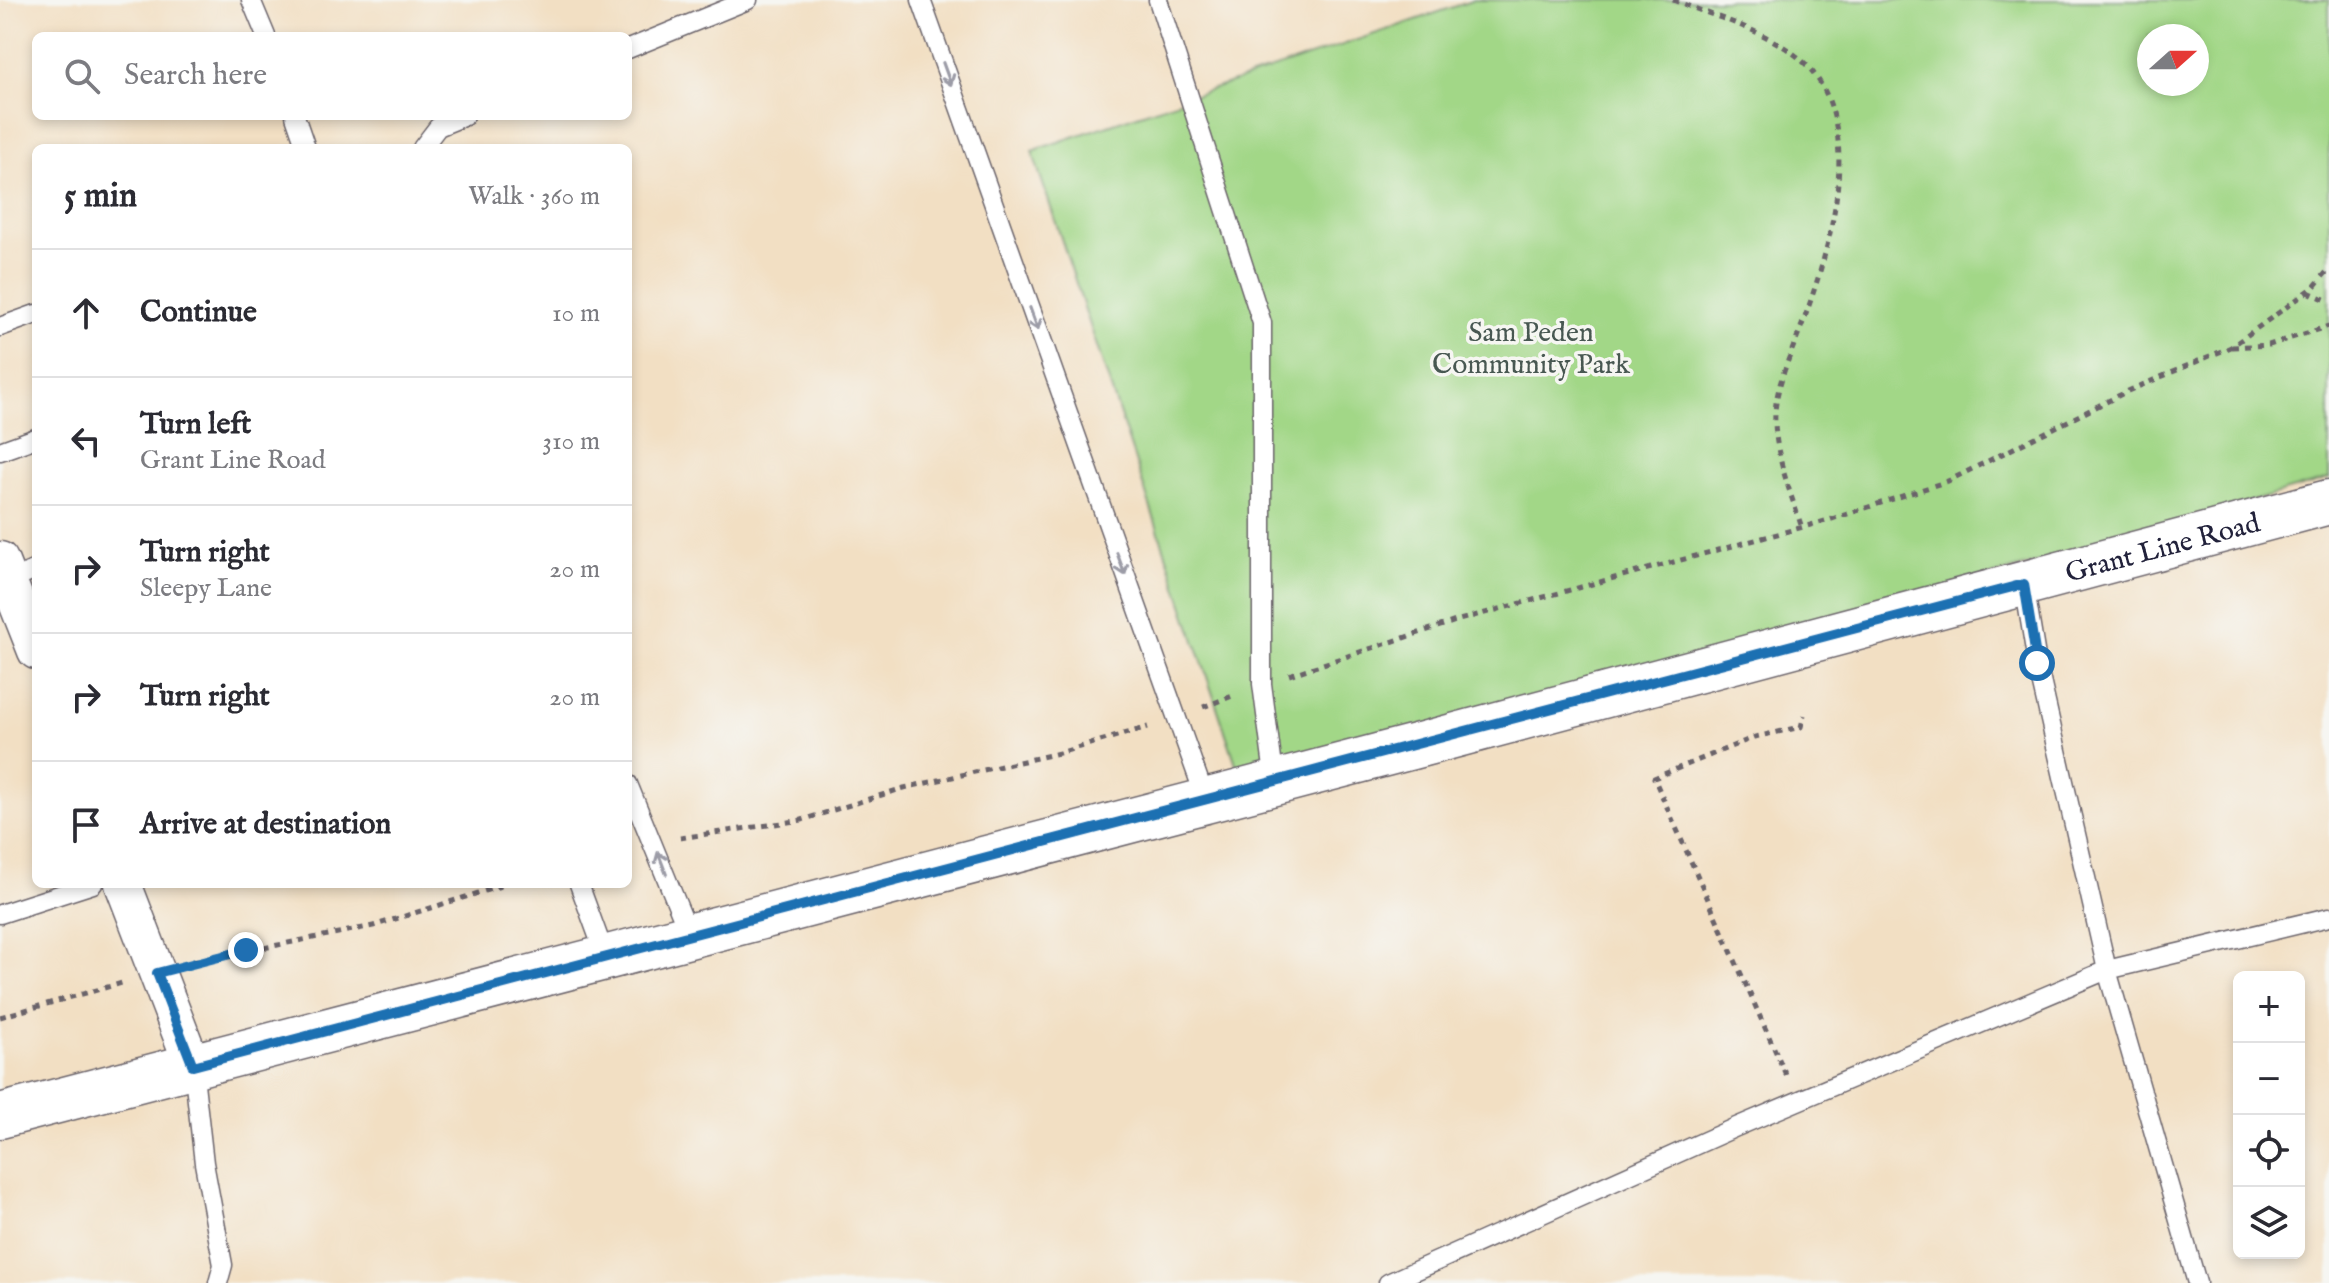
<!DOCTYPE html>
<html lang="en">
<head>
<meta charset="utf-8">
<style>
  :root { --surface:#fff; --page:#f7f7f7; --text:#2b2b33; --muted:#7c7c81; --line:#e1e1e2 }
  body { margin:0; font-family:"IM FELL English",serif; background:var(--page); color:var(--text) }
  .controls { position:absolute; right:24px; bottom:24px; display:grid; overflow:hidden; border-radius:12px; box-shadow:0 4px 12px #0003 }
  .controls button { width:72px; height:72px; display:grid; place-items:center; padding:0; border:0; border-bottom:2px solid var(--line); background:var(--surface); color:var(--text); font:40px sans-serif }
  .compass { position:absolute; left:2137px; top:24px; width:72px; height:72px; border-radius:50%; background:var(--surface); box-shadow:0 4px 12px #0003; rotate:69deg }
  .stop { position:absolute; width:24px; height:24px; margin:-18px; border:6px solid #1f6fb2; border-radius:50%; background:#fff }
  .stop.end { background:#1f6fb2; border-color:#fff; box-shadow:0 2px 8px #0008 }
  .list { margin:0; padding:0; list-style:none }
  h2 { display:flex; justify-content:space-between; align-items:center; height:104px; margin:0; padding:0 32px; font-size:34px }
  h2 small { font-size:26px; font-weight:400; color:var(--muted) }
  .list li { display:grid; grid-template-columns:52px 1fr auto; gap:24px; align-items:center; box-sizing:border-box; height:128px; padding:0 32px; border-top:2px solid var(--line) }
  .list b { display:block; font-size:30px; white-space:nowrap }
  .list p { margin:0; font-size:26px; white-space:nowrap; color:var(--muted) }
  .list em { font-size:26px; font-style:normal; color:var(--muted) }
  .icon { flex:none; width:44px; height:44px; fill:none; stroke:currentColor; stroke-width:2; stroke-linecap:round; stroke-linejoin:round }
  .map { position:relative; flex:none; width:2329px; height:1283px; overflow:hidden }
  .search { position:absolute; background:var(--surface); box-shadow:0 4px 12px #0003; left:32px; top:32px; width:600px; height:88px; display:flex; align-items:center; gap:20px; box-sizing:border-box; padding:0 28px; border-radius:12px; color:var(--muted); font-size:30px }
  .panel { position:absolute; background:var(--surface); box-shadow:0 4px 12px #0003; left:32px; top:144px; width:600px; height:744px; border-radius:12px }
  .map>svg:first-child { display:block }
  .green { fill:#a2d787; stroke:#627c61; stroke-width:2; fill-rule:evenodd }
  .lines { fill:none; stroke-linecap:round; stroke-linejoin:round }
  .lane-casing { stroke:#6b646b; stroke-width:21 }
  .street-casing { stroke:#6b646b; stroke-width:39 }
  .secondary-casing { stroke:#6b646b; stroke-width:47 }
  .path { stroke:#6b646b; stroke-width:5; stroke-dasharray:6 6; stroke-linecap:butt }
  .lane { stroke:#fff; stroke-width:18 }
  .street { stroke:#fff; stroke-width:36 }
  .secondary { stroke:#fff; stroke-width:44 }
  .oneway { stroke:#9c9ca7 }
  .route { stroke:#1f6fb2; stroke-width:10 }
  .labels { text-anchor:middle; stroke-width:7; stroke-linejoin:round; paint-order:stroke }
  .park-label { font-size:28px; fill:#485852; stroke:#f6f6f2 }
  .street-label { font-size:28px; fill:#22223b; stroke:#f6f6f2 }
</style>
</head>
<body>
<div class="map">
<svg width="2329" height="1283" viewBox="0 0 2329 1283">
  <rect width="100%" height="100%" fill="#f6f6f2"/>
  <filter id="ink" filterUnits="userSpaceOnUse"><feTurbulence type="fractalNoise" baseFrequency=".0125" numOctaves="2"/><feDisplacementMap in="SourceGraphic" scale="16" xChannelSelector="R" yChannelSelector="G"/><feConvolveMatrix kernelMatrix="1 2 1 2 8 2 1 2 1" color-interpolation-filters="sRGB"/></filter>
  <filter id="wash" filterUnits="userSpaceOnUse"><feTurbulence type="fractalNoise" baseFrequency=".006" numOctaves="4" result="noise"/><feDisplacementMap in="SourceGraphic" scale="32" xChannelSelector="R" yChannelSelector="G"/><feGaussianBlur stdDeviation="1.8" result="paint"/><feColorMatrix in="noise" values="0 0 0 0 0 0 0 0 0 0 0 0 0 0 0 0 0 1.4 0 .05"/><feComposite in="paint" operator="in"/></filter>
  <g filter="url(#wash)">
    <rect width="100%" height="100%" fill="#f2dfc3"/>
    <!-- green -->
    <path class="green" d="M1474 0H2329V479L1245 791 1032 151ZM2149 36H2197V84H2149Z"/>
  </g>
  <g filter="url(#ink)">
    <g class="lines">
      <defs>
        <g id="lane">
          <path d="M251 0 266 36"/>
          <path d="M921 0 1206 800"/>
          <path d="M1158 0 1262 323V684L1275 783"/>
          <path d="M628 49 748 0"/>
          <path d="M295 116 306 148"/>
          <path d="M422 148 438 127 465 116"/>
          <path d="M0 327 36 314"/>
          <path d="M0 451 36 438"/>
          <path d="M3 583 36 569"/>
          <path d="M2024 584 2037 663 2107 970 2197 1283"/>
          <path d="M628 784 690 936"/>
          <path d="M579 884 606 958"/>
          <path d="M0 914 93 884"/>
          <path d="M193 1066 204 1163 223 1265 218 1283"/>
          <path d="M1388 1283 1734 1128 2107 970 2329 917"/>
        </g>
        <g id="street">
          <path d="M0 560 36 651"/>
          <path d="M123 884 193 1066"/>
        </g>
        <g id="secondary">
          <path id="s1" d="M0 1116 1412 747 2329 502"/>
        </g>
      </defs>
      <!-- lane casing -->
      <use href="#lane" class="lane-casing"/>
      <!-- street casing -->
      <use href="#street" class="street-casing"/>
      <!-- secondary casing -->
      <use href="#secondary" class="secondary-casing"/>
      <!-- path -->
      <g class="path">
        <path d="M1673 0C1712 16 1755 27 1790 51 1872 107 1832 241 1805 317 1794 348 1773 388 1775 422 1776 458 1791 494 1802 528"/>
        <path d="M2308 292 2329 301"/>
        <path d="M2232 347 2269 345 2329 326"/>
        <path d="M1289 675 1459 620 1829 520 1948 481 2128 391 2231 347 2314 287 2329 269"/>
        <path d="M1203 707 1235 695"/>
        <path d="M680 838 802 820 904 788 1059 753 1148 727"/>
        <path d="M193 962 373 926 507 884"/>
        <path d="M0 1017 122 983"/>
        <path d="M1786 1075 1654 778 1755 737 1801 727 1804 715"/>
      </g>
      <!-- lane -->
      <use href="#lane" class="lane"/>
      <!-- street -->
      <use href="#street" class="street"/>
      <!-- secondary -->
      <use href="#secondary" class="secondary"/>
    </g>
    <!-- one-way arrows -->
    <defs><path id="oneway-shaft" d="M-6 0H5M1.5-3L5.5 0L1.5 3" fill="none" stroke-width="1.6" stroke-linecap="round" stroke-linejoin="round" transform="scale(2)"/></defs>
    <g class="oneway">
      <use href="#oneway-shaft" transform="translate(947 74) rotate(70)"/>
      <use href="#oneway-shaft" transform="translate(1034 319) rotate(70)"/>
      <use href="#oneway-shaft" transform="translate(1121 564) rotate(70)"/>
      <use href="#oneway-shaft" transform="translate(662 863) rotate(-111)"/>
    </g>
  </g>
  <g class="lines" filter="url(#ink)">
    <!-- route -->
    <path class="route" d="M246 950 157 973 193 1066 2024 584 2037 663"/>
  </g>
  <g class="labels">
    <!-- park labels -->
    <g class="park-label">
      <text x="1531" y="341">Sam Peden<tspan x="1531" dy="32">Community Park</tspan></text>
    </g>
    <!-- street labels -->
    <g class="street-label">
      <text dy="10" stroke="none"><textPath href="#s1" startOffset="2236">Grant Line Road</textPath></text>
    </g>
  </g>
</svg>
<div class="controls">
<button>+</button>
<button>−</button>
<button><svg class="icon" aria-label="locate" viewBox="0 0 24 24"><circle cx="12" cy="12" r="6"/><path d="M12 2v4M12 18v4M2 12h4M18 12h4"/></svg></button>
<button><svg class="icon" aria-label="layers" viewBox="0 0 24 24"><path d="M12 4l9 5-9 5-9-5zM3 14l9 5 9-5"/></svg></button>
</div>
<svg class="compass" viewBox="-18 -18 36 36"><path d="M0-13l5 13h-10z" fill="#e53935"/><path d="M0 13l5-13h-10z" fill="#7c7c81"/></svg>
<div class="stop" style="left:2037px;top:663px"></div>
<div class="stop end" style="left:246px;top:950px"></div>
<div class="search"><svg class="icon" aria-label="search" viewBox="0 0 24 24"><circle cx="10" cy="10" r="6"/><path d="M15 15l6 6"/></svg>Search here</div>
<section class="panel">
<h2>5 min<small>Walk · 360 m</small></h2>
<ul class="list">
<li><svg class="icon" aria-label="ahead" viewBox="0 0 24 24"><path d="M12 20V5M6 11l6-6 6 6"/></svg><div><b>Continue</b></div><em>10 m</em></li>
<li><svg class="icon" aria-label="left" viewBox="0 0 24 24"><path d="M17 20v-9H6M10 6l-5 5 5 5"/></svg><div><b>Turn left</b><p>Grant Line Road</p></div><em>310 m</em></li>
<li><svg class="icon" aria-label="right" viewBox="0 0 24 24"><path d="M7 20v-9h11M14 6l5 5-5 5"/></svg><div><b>Turn right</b><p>Sleepy Lane</p></div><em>20 m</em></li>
<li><svg class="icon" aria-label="right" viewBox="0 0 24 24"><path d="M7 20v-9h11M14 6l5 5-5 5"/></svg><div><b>Turn right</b></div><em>20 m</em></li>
<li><svg class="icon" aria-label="arrive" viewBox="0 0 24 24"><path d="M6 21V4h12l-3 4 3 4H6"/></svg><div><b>Arrive at destination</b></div></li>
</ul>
</section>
</div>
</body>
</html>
